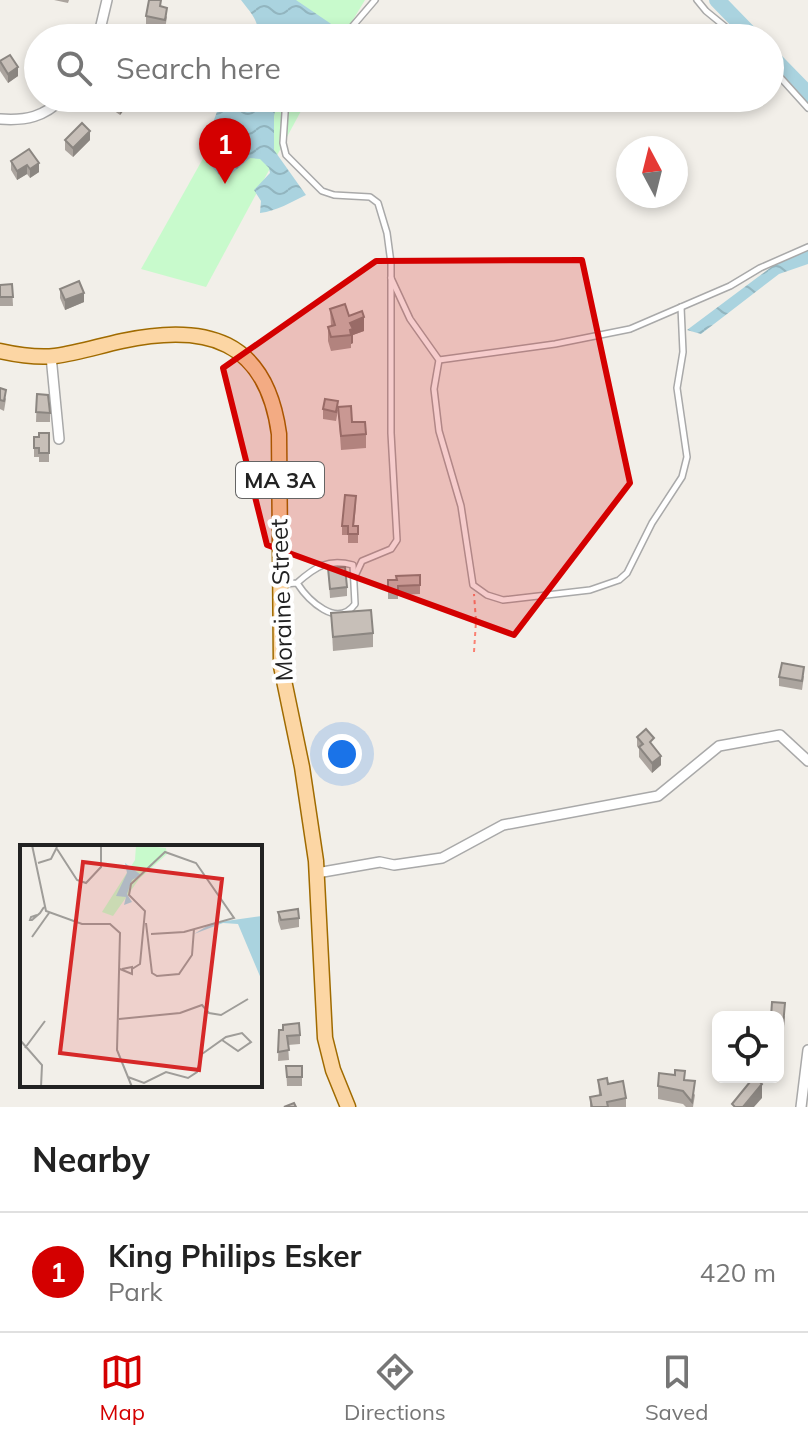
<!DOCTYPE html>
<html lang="en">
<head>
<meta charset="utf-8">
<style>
  :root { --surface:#fff; --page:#f2f2f2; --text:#222; --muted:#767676; --line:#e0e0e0; --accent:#d40000 }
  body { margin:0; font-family:Mulish,sans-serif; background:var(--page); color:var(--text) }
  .controls { position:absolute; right:24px; bottom:24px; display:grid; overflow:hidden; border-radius:12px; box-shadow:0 4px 12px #0003 }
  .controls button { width:72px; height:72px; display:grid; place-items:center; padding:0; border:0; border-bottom:2px solid var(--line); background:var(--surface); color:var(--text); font:40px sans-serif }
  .compass { position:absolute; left:616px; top:136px; width:72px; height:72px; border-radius:50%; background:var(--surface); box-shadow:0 4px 12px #0003; rotate:353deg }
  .you { position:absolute; left:342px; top:754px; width:28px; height:28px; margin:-20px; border:6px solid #fff; border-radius:50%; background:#1a73e8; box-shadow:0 0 0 12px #1a73e833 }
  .badge { display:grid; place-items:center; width:52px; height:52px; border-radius:50%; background:var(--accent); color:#fff; font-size:26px; font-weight:700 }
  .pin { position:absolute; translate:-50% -66px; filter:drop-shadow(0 2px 4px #0008) }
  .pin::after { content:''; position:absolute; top:42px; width:28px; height:24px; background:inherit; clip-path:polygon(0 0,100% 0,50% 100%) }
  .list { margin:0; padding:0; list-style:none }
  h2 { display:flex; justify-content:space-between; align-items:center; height:104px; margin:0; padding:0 32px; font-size:34px }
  h2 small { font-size:26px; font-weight:400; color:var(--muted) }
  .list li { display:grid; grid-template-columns:52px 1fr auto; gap:24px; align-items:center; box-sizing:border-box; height:120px; padding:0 32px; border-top:2px solid var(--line) }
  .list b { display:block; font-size:30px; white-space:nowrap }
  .list p { margin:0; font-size:26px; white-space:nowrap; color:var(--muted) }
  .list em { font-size:26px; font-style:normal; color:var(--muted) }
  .icon { flex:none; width:44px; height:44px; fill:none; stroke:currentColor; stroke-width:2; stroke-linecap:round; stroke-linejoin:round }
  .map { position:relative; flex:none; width:808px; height:1107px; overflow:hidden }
  .search { position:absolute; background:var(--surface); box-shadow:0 4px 12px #0003; left:24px; right:24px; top:24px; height:88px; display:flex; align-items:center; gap:20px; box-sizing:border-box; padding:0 28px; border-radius:44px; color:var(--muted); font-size:30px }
  .sheet { height:224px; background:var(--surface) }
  nav { display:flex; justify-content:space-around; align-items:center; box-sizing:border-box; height:112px; border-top:2px solid var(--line); background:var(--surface); font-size:22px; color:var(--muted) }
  nav a { display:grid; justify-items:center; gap:4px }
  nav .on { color:var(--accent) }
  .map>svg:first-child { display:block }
  .park { fill:#c8facc }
  .water { fill:url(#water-waves) }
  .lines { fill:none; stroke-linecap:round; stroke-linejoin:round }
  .river { stroke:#aad3df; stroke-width:16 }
  .lane-casing { stroke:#a9a9a9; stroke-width:8 }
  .street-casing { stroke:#a9a9a9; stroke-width:12 }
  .primary-casing { stroke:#a06b00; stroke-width:17 }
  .path { stroke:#fa8072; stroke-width:2; stroke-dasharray:4 4; stroke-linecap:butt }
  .lane { stroke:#fff; stroke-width:5 }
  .street { stroke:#fff; stroke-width:9 }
  .primary { stroke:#fcd6a4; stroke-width:14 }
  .wall { fill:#aba49e }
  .shaded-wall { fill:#8b8681 }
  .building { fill:#c7bfb8; stroke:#8b8681; stroke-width:2 }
  .marked { fill:#d40000; fill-opacity:0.2; stroke:#d40000; stroke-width:6; stroke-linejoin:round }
  .labels { text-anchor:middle; stroke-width:8; stroke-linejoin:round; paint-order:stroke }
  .shield { fill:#fff; stroke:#646464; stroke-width:2 }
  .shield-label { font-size:22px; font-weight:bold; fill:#222 }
  .street-label { font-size:24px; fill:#222; stroke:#fff }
  .inset-road { fill:none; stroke:#9f9d99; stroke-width:2 }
  .view { fill:#d62828; fill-opacity:0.15; stroke:#d62828; stroke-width:4 }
  .inset-edge { fill:none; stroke:#222; stroke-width:4 }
</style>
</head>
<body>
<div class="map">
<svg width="808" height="1107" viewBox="0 0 808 1107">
  <defs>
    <pattern id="water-waves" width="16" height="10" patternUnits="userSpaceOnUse" patternTransform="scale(2)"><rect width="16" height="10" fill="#aad3df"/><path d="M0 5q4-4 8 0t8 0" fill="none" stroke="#92b5bf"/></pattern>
  </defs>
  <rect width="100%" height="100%" fill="#f2efe9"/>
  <!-- park -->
  <g class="park">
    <path d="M272 0H365L342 38H256Z"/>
    <path d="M237 98H308L206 287 141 269Z"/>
  </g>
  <!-- water -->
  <g class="water">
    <path d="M241 0H296L340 30 335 38H257C261 22 250 12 241 0Z"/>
    <path d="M222 98H278L274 116V150L306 195C291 202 277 211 260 213L261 201 254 190 270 173 269 168 260 159 250 158 231 174 221 177 212 167 211 128Z"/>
    <path d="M808 248V264L779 274 701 334 687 330 782 259Z"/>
  </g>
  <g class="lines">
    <!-- river -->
    <g class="river">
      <path d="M717 0 754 38"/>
      <path d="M770 55 808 94"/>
    </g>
    <defs>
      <g id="lane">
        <path d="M697 0 706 11 739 38"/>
        <path d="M337 38 351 28 375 0"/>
        <path d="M770 66 808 108"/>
        <path d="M286 98 283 143 286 155 322 191 334 195 370 197 378 203 387 233 391 263V433L397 540 391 549 362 561 355 576"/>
        <path d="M391 278 410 319 439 360 434 389 439 431 461 506 473 585 487 595 503 600 590 590 619 580 627 573 652 523 682 477 687 457 677 388 683 352 681 307"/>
        <path d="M439 360 555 344 630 329 730 286 760 268 808 247"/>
        <path d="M284 584 297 583C308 600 337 629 355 604L353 565C328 558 315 567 297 583"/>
      </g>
      <g id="street">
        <path d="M98 38 107 0"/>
        <path d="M0 119C26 121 44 117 63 98"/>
        <path d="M51 356 59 439"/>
        <path d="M317 873 380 862 394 865 442 858 503 825 658 796 719 746 780 735 808 761"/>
        <path d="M801 1107 808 1050"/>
      </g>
      <path id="primary" d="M0 351C18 355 37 358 55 356 78 353 99 346 122 341 206 323 266 339 279 434L281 666 302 767 316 861 325 1038 333 1070 348 1107"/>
    </defs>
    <!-- lane casing -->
    <use href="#lane" class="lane-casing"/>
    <!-- street casing -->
    <use href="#street" class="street-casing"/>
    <!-- primary casing -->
    <use href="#primary" class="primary-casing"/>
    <!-- path -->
    <path class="path" d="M474 652 476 621 474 594"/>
    <!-- lane -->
    <use href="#lane" class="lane"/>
    <!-- street -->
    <use href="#street" class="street"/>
    <!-- primary -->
    <use href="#primary" class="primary"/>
  </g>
  <!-- wall -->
  <g class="wall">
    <path d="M54 0H69L68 3Z"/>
    <path d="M161 7 167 17 165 29 146 26V16Z"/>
    <path d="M0 61 18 76 8 83 0 71Z"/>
    <path d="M106 98H128V105L120 115 106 105Z"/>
    <path d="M65 140H90L73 157 65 150Z"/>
    <path d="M29 149 39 172 30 178 27 174 17 180 11 170V161Z"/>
    <path d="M12 284 13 306H0V285Z"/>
    <path d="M60 289 84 302 65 310 60 298Z"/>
    <path d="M330 309 349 316 364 331 353 335V343L351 344V348L331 351 328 341V327L331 326Z"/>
    <path d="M0 388 6 399 4 411 0 409Z"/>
    <path d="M37 394 50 413V422H36Z"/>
    <path d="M338 407 352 422 366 434V448L341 450Z"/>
    <path d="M323 409 338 410 336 421 323 419Z"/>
    <path d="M49 433V462H39V457H34V437H39Z"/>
    <path d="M356 505 354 526H358V543H348V535H342V526Z"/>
    <path d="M328 568 347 587V596L330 598Z"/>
    <path d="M420 575V594L398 595V599H388V580Z"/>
    <path d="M331 613 373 633V647L333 651Z"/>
    <path d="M804 676 802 690 779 686V677Z"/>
    <path d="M637 737 654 747 661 765 652 773 639 757V749L637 746Z"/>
    <path d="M278 912 299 918V927L281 930 278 921Z"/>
    <path d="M785 1016 782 1051 778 1050V1017Z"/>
    <path d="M279 1030 300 1035V1044L288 1045 289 1060 278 1061Z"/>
    <path d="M286 1066 302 1077V1086H287Z"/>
    <path d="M598 1080 608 1084 626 1098V1107H590V1097L599 1095Z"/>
    <path d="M685 1080 695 1095 693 1107H686L683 1104 658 1099V1086Z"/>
  </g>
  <!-- shaded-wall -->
  <g class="shaded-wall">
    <path d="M18 67V76L8 83V74Z"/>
    <path d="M126 98H128V105L120 115V106Z"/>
    <path d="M90 131V140L73 157V148Z"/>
    <path d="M39 163V172L30 178V169Z"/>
    <path d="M27 165V174L17 180V171Z"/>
    <path d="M84 293V302L65 310V300Z"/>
    <path d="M364 317V331L353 335V343L351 344V336L350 335V323Z"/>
    <path d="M661 756V765L652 773V763Z"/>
    <path d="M762 1084V1098L754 1107H743Z"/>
  </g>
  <!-- building -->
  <g class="building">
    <path d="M149 0H161L160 6 167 8 165 20 146 16Z"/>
    <path d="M10 55 18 67 8 74 0 61Z"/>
    <path d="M109 98H126L120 106Z"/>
    <path d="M82 123 90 131 73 148 65 140Z"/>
    <path d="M29 149 39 163 30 169 27 165 17 171 11 161Z"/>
    <path d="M79 281 84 293 65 300 60 289Z"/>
    <path d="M12 284 13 297H0V285Z"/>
    <path d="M345 304 349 316 362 311 364 317 350 323 353 329 350 330 351 335 331 337 328 327 335 325 330 309Z"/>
    <path d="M0 388 6 390 4 401 0 400Z"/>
    <path d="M37 394 48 395 50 413 36 412Z"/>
    <path d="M325 399 338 401 336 412 323 409Z"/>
    <path d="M351 406 352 422H365L366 434 341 436 338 407Z"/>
    <path d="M39 433H49V453H39V448H34V437H39Z"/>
    <path d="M345 495 356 496 353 526H358V534H348V526H342Z"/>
    <path d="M345 567 347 587 330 589 328 568Z"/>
    <path d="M420 575V585L398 586V590H388V580H397L396 576Z"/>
    <path d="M371 610 373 633 333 637 331 613Z"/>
    <path d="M782 663 804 667 802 681 779 677Z"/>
    <path d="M646 729 654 738 650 742 661 756 652 763 639 747 643 744 637 737Z"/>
    <path d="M298 909 299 918 281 920 278 912Z"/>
    <path d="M772 1002 785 1003 782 1037H778V1017H771Z"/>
    <path d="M299 1023 300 1035 287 1036 289 1050 278 1052 279 1030H283V1025Z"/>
    <path d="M286 1066H302V1077H287Z"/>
    <path d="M675 1070 685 1071 684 1080 695 1081 692 1102 683 1091 658 1086 659 1073 675 1075Z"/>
    <path d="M754 1077 762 1084 743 1107H735L732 1104Z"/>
    <path d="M607 1078 608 1084 623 1081 626 1098 607 1102 608 1107H592L590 1097 601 1095 598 1080Z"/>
    <path d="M294 1103 296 1107H284Z"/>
  </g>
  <!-- marked area -->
  <path class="marked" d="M582 260 630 483 514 635 267 545 223 368 376 261Z"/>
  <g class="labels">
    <!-- shield labels -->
    <rect class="shield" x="236" y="462" width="88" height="36" rx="6"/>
    <g class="shield-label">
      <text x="280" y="488">MA 3A</text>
    </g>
    <!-- street labels -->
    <g class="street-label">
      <text transform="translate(282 600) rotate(-92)" y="8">Moraine Street</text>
    </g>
  </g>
  <!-- overview -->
  <g transform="translate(20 845)">
    <rect width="242" height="242" fill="#f2efe9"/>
    <path d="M116 0 146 3 147 9 119 34 93 71 82 67 115 15Z" fill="#c8facc"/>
    <path d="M105 18 121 30 112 35 107 49 112 57 104 60 106 52 96 51 107 28ZM242 71V136L218 79 203 78 174 89 192 78Z" fill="#aad3df"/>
    <path class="inset-road" d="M12 0 26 66 62 79H90L100 88 97 205 112 242M37 4 57 35 66 38 81 22V0M18 18 31 14 37 2M17 70 11 72 10 75H12L20 68 24 62M126 78 132 128 137 131 159 129 172 110 174 84M12 92 29 68M100 124 112 129V122L102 124M112 124 120 119 125 66 109 50 111 39 145 7 176 18 214 73 164 87 131 89M99 174 160 168 182 160 189 168 201 170 228 154M0 195 22 220 21 242M5 203 25 176M108 232 124 238 146 227 168 233 177 227 182 209 206 192 222 188 231 197 218 206 202 195"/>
    <path class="view" d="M63 17 202 34 179 225 40 208Z"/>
    <rect width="242" height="242" class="inset-edge"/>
  </g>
</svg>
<div class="controls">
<button><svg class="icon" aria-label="locate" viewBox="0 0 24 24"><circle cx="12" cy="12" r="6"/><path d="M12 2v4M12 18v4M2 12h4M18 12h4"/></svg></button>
</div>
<svg class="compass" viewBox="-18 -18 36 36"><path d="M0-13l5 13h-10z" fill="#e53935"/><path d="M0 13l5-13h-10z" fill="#767676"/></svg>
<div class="you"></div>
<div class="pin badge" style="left:225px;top:184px">1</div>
<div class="search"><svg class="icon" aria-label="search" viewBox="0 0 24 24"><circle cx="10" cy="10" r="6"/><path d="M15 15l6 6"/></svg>Search here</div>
</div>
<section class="sheet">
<h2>Nearby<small></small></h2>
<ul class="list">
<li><span class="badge">1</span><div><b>King Philips Esker</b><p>Park</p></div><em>420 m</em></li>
</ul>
</section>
<nav>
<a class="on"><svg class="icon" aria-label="map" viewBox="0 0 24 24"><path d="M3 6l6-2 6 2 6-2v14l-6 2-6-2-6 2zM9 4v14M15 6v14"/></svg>Map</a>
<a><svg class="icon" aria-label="directions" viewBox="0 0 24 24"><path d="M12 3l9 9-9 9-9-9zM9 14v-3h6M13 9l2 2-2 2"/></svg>Directions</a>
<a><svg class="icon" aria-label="saved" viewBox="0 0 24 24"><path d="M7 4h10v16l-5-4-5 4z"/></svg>Saved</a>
</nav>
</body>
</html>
